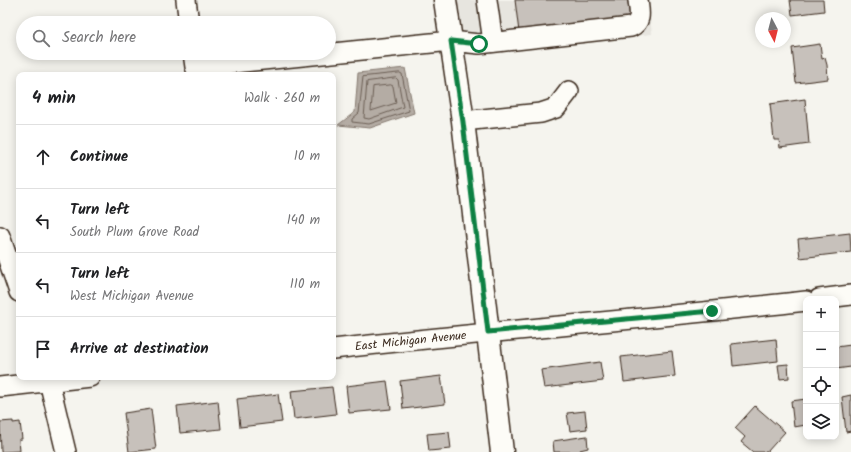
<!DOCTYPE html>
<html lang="en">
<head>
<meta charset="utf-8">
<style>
  :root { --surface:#fff; --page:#f2f2f2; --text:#202124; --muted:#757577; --line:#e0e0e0 }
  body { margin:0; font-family:Kalam,sans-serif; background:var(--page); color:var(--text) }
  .controls { position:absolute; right:12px; bottom:12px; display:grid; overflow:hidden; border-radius:8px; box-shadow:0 2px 10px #0003 }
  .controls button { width:36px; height:36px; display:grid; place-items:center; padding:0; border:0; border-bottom:1px solid var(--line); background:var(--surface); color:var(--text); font:20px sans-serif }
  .compass { position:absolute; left:755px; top:12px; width:36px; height:36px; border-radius:50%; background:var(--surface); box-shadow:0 2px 10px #0003; rotate:173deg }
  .stop { position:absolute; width:12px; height:12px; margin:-9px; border:3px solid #0b8043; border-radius:50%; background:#fff }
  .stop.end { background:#0b8043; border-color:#fff; box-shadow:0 1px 4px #0008 }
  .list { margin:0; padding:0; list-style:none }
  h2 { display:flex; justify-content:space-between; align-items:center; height:52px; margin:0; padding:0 16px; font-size:17px }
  h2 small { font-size:13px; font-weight:400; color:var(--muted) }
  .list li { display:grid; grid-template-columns:26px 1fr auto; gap:12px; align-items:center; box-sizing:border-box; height:64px; padding:0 16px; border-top:1px solid var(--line) }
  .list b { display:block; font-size:15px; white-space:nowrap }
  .list p { margin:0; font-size:13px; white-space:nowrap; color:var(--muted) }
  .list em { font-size:13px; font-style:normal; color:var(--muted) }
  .icon { flex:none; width:22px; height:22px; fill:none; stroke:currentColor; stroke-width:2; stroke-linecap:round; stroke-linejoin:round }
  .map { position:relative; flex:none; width:851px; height:452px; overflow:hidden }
  .search { position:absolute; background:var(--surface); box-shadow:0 2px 10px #0003; left:16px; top:16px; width:320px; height:44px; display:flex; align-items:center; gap:10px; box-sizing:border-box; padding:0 14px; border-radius:22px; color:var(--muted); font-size:15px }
  .panel { position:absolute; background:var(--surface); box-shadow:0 2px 10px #0003; left:16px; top:72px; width:320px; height:308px; border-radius:8px }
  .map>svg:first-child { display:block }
  .built { fill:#e7e5df }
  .water { fill:#b4aca4; stroke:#84786e }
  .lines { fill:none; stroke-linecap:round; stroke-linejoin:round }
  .shore { stroke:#6b5e54; stroke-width:1 }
  .building { fill:#c7c1bb; stroke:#3b2a1e }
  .minor-casing { stroke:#3b2a1e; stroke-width:22 }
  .major-casing { stroke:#3b2a1e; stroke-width:25 }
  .minor { stroke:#fdfcf7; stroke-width:19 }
  .major { stroke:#fdfcf7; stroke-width:22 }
  .route { stroke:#0b8043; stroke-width:5 }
  .labels { text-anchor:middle; stroke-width:3; stroke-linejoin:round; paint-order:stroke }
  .street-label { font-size:12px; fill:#3b2a1e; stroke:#fdfcf7 }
</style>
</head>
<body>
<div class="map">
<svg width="851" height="452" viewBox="0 0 851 452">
  <rect width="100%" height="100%" fill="#f5f4ee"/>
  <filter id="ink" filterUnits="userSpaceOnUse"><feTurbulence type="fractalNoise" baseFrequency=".025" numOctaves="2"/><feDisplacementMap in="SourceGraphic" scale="8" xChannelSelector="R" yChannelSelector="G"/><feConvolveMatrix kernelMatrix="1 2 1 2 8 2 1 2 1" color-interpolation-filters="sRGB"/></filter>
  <g filter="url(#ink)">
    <!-- built -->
    <path class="built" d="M445 0H648L652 34 453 57Z"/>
    <!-- water -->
    <path class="water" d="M405 68 414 113 370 128 338 125 355 112 358 73Z"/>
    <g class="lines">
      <!-- shore -->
      <g class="shore">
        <path d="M400 73 402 74 409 111 369 124 352 122V119L359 113 363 77Z"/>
        <path d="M396 78 398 80 403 107 369 119 364 118 367 82Z"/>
        <path d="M391 85 393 86 396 103 371 111 373 87Z"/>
      </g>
    </g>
    <!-- building -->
    <g class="building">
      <path d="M515 0H628L630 18 519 32Z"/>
      <path d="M790 0H823L824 11 792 15Z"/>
      <path d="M820 44 822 59 825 58 827 65 828 79 796 83 792 48Z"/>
      <path d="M805 99 809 144 780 148 779 140H774L770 104Z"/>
      <path d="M850 233 851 252 800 258 798 239Z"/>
      <path d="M776 339 778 361 733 366 731 344Z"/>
      <path d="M851 345V367L836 369V347Z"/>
      <path d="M672 351 675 376 624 382 621 357Z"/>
      <path d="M600 362 603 381 544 388 541 370Z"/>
      <path d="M788 364 789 378 780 379 778 365Z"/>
      <path d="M441 376 445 404 403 409 400 381Z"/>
      <path d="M387 381 391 409 349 413 346 386Z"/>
      <path d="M332 387 336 414 294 419 291 391Z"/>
      <path d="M278 394 282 422 240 427 237 399Z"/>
      <path d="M851 395V431L846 432 842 397Z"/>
      <path d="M806 399V425L794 427 791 401Z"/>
      <path d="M218 401 221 429 180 433 177 406Z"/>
      <path d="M755 406 785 432 767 452H753L741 442 745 437 735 428Z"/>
      <path d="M151 409 156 449 129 452 124 413Z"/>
      <path d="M585 411 587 429 570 431 567 413Z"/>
      <path d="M13 421V423L20 422 22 439H19L20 451 1 452 0 422Z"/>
      <path d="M449 432 451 449 429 451 427 434Z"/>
      <path d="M587 436 588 448 580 450 581 452H554L553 441Z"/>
    </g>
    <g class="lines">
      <defs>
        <g id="minor">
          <path d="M186 0 189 23"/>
          <path d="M487 0 493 42"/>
          <path d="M193 53 195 67 451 41 479 44 631 27C643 21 639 11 638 0"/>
          <path d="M463 121 541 113 556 108 569 91"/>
          <path d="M0 236 19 292"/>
          <path d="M819 299 851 295"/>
          <path id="s1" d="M333 349C491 331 649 319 806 301"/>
          <path d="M48 377 66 452"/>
          <path d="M0 387 90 377"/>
        </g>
        <path id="major" d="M445 0 463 121 502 452"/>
      </defs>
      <!-- minor casing -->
      <use href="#minor" class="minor-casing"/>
      <!-- major casing -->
      <use href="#major" class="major-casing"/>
      <!-- minor -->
      <use href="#minor" class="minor"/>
      <!-- major -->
      <use href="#major" class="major"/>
    </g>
  </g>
  <g class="lines" filter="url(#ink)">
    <!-- route -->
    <path class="route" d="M479 44 451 41 463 122 488 332 712 311"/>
  </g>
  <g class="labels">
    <!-- street labels -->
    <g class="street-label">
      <text dy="4" stroke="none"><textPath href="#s1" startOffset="78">East Michigan Avenue</textPath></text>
    </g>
  </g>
</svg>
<div class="controls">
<button>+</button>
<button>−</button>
<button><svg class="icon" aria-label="locate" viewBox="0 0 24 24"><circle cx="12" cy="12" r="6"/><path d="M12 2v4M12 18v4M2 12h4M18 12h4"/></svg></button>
<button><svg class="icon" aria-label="layers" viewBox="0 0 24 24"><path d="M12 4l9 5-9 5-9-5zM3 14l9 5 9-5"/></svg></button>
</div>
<svg class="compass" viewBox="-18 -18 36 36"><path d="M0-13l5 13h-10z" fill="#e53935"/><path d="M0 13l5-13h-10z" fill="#757577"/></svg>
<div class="stop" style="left:479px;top:44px"></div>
<div class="stop end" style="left:712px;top:311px"></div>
<div class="search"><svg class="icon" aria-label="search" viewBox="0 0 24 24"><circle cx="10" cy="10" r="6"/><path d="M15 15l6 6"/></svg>Search here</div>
<section class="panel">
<h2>4 min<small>Walk · 260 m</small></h2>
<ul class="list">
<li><svg class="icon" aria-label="ahead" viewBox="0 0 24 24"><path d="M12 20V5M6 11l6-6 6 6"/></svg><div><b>Continue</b></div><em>10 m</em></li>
<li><svg class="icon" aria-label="left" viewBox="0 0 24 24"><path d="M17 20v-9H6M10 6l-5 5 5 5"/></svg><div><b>Turn left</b><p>South Plum Grove Road</p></div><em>140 m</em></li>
<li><svg class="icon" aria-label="left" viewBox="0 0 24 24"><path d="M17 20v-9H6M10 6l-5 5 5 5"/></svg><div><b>Turn left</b><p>West Michigan Avenue</p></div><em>110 m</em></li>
<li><svg class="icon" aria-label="arrive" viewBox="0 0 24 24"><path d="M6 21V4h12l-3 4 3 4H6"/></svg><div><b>Arrive at destination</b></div></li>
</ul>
</section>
</div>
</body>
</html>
